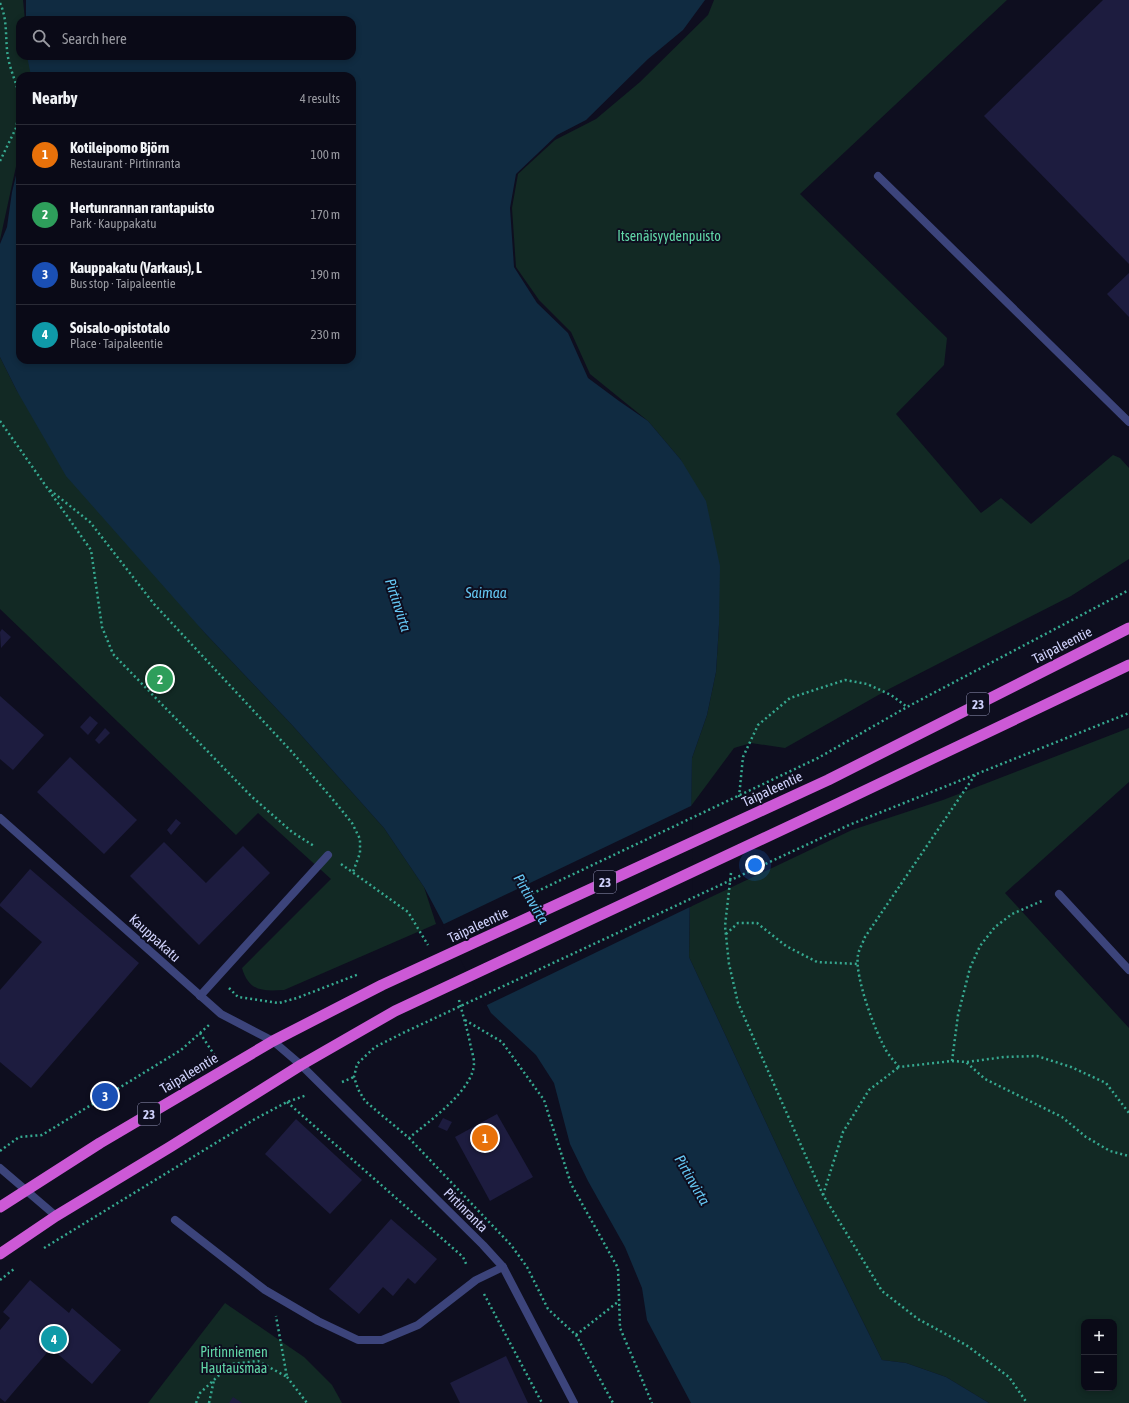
<!DOCTYPE html>
<html lang="en">
<head>
<meta charset="utf-8">
<style>
  :root { --surface:#0a0a17; --page:#181824; --text:#f1f3f6; --muted:#999aa1; --line:#2a2b36; --accent:#10e8db }
  body { margin:0; font-family:"Asap Condensed",sans-serif; background:var(--page); color:var(--text) }
  .controls { position:absolute; right:12px; bottom:12px; display:grid; overflow:hidden; border-radius:8px; box-shadow:0 2px 6px #0003 }
  .controls button { width:36px; height:36px; display:grid; place-items:center; padding:0; border:0; border-bottom:1px solid var(--line); background:var(--surface); color:var(--text); font:20px sans-serif }
  .you { position:absolute; left:755px; top:865px; width:14px; height:14px; margin:-10px; border:3px solid #fff; border-radius:50%; background:#1a73e8; box-shadow:0 0 0 6px #1a73e833 }
  .badge { display:grid; place-items:center; width:26px; height:26px; border-radius:50%; background:var(--accent); color:#fff; font-size:13px; font-weight:700 }
  .pin { position:absolute; translate:-50% -50%; border:2px solid #fff; box-shadow:0 1px 4px #0006 }
  .list { margin:0; padding:0; list-style:none }
  h2 { display:flex; justify-content:space-between; align-items:center; height:52px; margin:0; padding:0 16px; font-size:17px }
  h2 small { font-size:13px; font-weight:400; color:var(--muted) }
  .list li { display:grid; grid-template-columns:26px 1fr auto; gap:12px; align-items:center; box-sizing:border-box; height:60px; padding:0 16px; border-top:1px solid var(--line) }
  .list b { display:block; font-size:15px; white-space:nowrap }
  .list p { margin:0; font-size:13px; white-space:nowrap; color:var(--muted) }
  .list em { font-size:13px; font-style:normal; color:var(--muted) }
  .icon { flex:none; width:22px; height:22px; fill:none; stroke:currentColor; stroke-width:2; stroke-linecap:round; stroke-linejoin:round }
  .map { position:relative; flex:none; width:1129px; height:1403px; overflow:hidden }
  .search { position:absolute; background:var(--surface); box-shadow:0 2px 6px #0003; left:16px; top:16px; width:340px; height:44px; display:flex; align-items:center; gap:10px; box-sizing:border-box; padding:0 14px; border-radius:12px; color:var(--muted); font-size:15px }
  .panel { position:absolute; background:var(--surface); box-shadow:0 2px 6px #0003; left:16px; top:72px; width:340px; height:292px; border-radius:12px }
  .map>svg:first-child { display:block }
  .green { fill:#122924; fill-rule:evenodd }
  .water { fill:#102b41 }
  .pier { fill:#0e0e1f }
  .building { fill:#1d1c3f }
  .lines { fill:none; stroke-linecap:round; stroke-linejoin:round }
  .path { stroke:#36a990; stroke-width:2.5; stroke-dasharray:2 3; stroke-linecap:butt }
  .service { stroke:#3c447b; stroke-width:8 }
  .minor { stroke:#3c447b; stroke-width:8 }
  .trunk { stroke:#cc59d6; stroke-width:11 }
  .labels { text-anchor:middle; stroke-width:4; stroke-linejoin:round; paint-order:stroke }
  .shield { fill:#0e0e1f; stroke:#9697ba; stroke-width:1 }
  .shield-label { font-size:13px; font-weight:bold; fill:#d0d2fc }
  .park-label { font-size:14px; fill:#61d6a7; stroke:#0e0e1f }
  .street-label { font-size:14px; fill:#d0d2fc; stroke:#0e0e1f }
  .water-label { font-size:15px; font-style:italic; fill:#65c8f4; stroke:#0e0e1f }
</style>
</head>
<body>
<div class="map">
<svg width="1129" height="1403" viewBox="0 0 1129 1403">
  <rect width="100%" height="100%" fill="#0e0e1f"/>
  <!-- green -->
  <g class="green">
    <path d="M0 0H23L25 20H20V56H29L31 76H20V148L0 240Z"/>
    <path d="M714 0H1007L800 194 947 338 944 365 896 414 981 513 1001 498 1031 524 1113 455 1120 458 1129 468V559L1071 596 889 689 785 748 751 743 734 748 691 806 692 758 707 715 716 672 719 625 681 460 648 421 590 374 571 332 539 300 516 267 512 208 518 174 555 140 596 119 640 82 708 15Z"/>
    <path d="M0 357 17 391 204 632 293 726 384 828 424 887 436 924 284 990C263 991 249 992 242 968L331 879 258 813 236 835 0 609Z"/>
    <path d="M1129 728V782L1005 893 1129 1028V1403H989L946 1377 906 1363 882 1360 796 1187 689 957 690 907 852 830 943 800ZM1084 1322H1114V1388H1084Z"/>
    <path d="M225 1303 304 1357 332 1385 342 1403H148Z"/>
  </g>
  <!-- water -->
  <path class="water" d="M26 0H705L683 30 648 59 586 120 557 135 516 174 510 208 514 267 537 303 568 333 588 378 619 401 648 421 681 460 706 501 720 566 719 625 716 672 707 715 692 758 689 957 796 1187 882 1360 906 1363 946 1377 989 1403H691L647 1320 642 1288 625 1247 588 1181 570 1144 554 1083 536 1055 491 1013 424 887 384 828 293 726 204 632 66 476 17 391 0 357V244L7 227 12 192 20 159V360H352V76H31L27 56H352V20H26Z"/>
  <!-- pier -->
  <path class="pier" d="M693 805 692 906 485 1006 442 925Z"/>
  <!-- building -->
  <g class="building">
    <path d="M1103 0H1129V264L984 116Z"/>
    <path d="M1129 273V317L1107 294Z"/>
    <path d="M2 629 11 637 1 648 0 632Z"/>
    <path d="M0 696 44 735 13 770 0 759Z"/>
    <path d="M90 716 98 723 88 735 80 727Z"/>
    <path d="M105 728 110 733 99 744 95 740Z"/>
    <path d="M70 757 137 820 104 854 37 792Z"/>
    <path d="M176 819 181 823 171 835 167 830Z"/>
    <path d="M164 842 206 883 243 846 270 873 199 945 130 876Z"/>
    <path d="M30 869 139 963 31 1088 0 1062V990L42 942 0 906V904Z"/>
    <path d="M497 1114 533 1177 490 1201 455 1137Z"/>
    <path d="M443 1118 452 1122 447 1131 438 1127Z"/>
    <path d="M296 1119 362 1180 330 1214 265 1154Z"/>
    <path d="M391 1219 437 1259 415 1284 408 1278 393 1296 383 1287 359 1314 329 1289Z"/>
    <path d="M30 1280 69 1313 72 1308 121 1350 92 1384 51 1348 5 1402 0 1398V1330L10 1318 3 1312Z"/>
    <path d="M506 1356 528 1403H460L450 1383Z"/>
    <path d="M233 1397 242 1403H229Z"/>
  </g>
  <g class="lines">
    <!-- path -->
    <g class="path">
      <path d="M0 3C9 23 4 41 9 62 12 74 17 85 20 98"/>
      <path d="M0 161 16 128 20 109"/>
      <path d="M0 421 91 550 102 627 113 654 251 796 292 832 314 846"/>
      <path d="M50 490 90 522 154 604 292 752 335 802 352 823 360 839V853L353 872"/>
      <path d="M975 775 865 937C863 943 859 949 858 955 854 976 876 1034 887 1052 891 1058 895 1062 899 1067L952 1061 966 1062 985 1079 1062 1117 1086 1137 1110 1151 1129 1156"/>
      <path d="M739 797 743 757 758 725 790 698 845 680 867 684 891 695 907 707"/>
      <path d="M341 864 408 912 428 945"/>
      <path d="M731 873 725 926 729 964 738 1003 823 1195 882 1291 918 1319 966 1345 1009 1377 1027 1403"/>
      <path d="M523 898 818 758 907 707 1129 590"/>
      <path d="M726 934 738 923H757L786 946 817 962 858 964"/>
      <path d="M229 988 238 997 279 1003 297 998 359 974"/>
      <path d="M459 1000C463 1016 468 1031 471 1048 472 1052 474 1058 474 1063 474 1090 428 1122 409 1138L365 1101 358 1089 354 1077 357 1064 375 1047 405 1032 849 825 1129 713"/>
      <path d="M465 1020 502 1042 544 1100 571 1184 618 1268 620 1328 652 1403"/>
      <path d="M200 1033 215 1056"/>
      <path d="M952 1061 958 1015 970 968 980 946 995 927 1012 914 1044 900"/>
      <path d="M967 1062 1004 1057 1037 1056 1071 1067 1106 1083 1129 1113"/>
      <path d="M342 1082 354 1077"/>
      <path d="M287 1102 463 1257 467 1266"/>
      <path d="M409 1138 511 1245 527 1267 548 1309 576 1335 613 1403"/>
      <path d="M0 1151 19 1137 42 1135 181 1050 209 1025"/>
      <path d="M823 1195 843 1132 869 1090 899 1067"/>
      <path d="M44 1248 255 1119 287 1102 307 1095"/>
      <path d="M0 1280 14 1269"/>
      <path d="M484 1294 542 1403"/>
      <path d="M576 1335 619 1301"/>
      <path d="M287 1377 307 1403"/>
      <path d="M196 1403 200 1393 231 1364 258 1361 287 1377 276 1316"/>
      <path d="M209 1403 214 1380"/>
    </g>
    <!-- service -->
    <g class="service">
      <path d="M878 176 1129 422"/>
      <path d="M1059 894 1129 970"/>
      <path d="M175 1220 265 1290 318 1321 358 1340H382L418 1325 476 1280 503 1267"/>
    </g>
    <!-- minor -->
    <g class="minor">
      <path d="M0 818 221 1014 273 1041 301 1065 483 1245 503 1267 574 1403"/>
      <path d="M200 996 328 855"/>
      <path d="M0 1168 56 1216"/>
    </g>
    <!-- trunk -->
    <g class="trunk">
      <path d="M0 1207 100 1143 273 1041 382 985 828 780 1129 628"/>
      <path d="M0 1254 56 1216 170 1147 301 1065 395 1011 839 803 1129 665"/>
    </g>
  </g>
  <g class="labels">
    <!-- shield labels -->
    <g class="shield">
      <rect x="967" y="693" width="22" height="22" rx="3"/>
      <rect x="594" y="871" width="22" height="22" rx="3"/>
      <rect x="138" y="1103" width="22" height="22" rx="3"/>
    </g>
    <g class="shield-label">
      <text x="978" y="709">23</text>
      <text x="605" y="887">23</text>
      <text x="149" y="1119">23</text>
    </g>
    <!-- park labels -->
    <g class="park-label">
      <text x="669" y="241">Itsenäisyydenpuisto</text>
      <text x="234" y="1357">Pirtinniemen<tspan x="234" dy="16">Hautausmaa</tspan></text>
    </g>
    <!-- street labels -->
    <g class="street-label">
      <text transform="translate(1062 645) rotate(-27)" y="5">Taipaleentie</text>
      <text transform="translate(772 789) rotate(-25)" y="5">Taipaleentie</text>
      <text transform="translate(478 925) rotate(-25)" y="5">Taipaleentie</text>
      <text transform="translate(155 938) rotate(42)" y="5">Kauppakatu</text>
      <text transform="translate(189 1073) rotate(-31)" y="5">Taipaleentie</text>
      <text transform="translate(466 1210) rotate(45)" y="5">Pirtinranta</text>
    </g>
    <!-- water labels -->
    <g class="water-label">
      <text x="486" y="598">Saimaa</text>
      <text transform="translate(398 605) rotate(72)" y="5">Pirtinvirta</text>
      <text transform="translate(531 899) rotate(60)" y="5">Pirtinvirta</text>
      <text transform="translate(692 1180) rotate(60)" y="5">Pirtinvirta</text>
    </g>
  </g>
</svg>
<div class="controls">
<button>+</button>
<button>−</button>
</div>
<div class="you"></div>
<div class="pin badge" style="left:485px;top:1138px;background:#e8710a">1</div>
<div class="pin badge" style="left:160px;top:679px;background:#2e9e5b">2</div>
<div class="pin badge" style="left:105px;top:1096px;background:#1a4fb4">3</div>
<div class="pin badge" style="left:54px;top:1339px;background:#0f9aa8">4</div>
<div class="search"><svg class="icon" aria-label="search" viewBox="0 0 24 24"><circle cx="10" cy="10" r="6"/><path d="M15 15l6 6"/></svg>Search here</div>
<section class="panel">
<h2>Nearby<small>4 results</small></h2>
<ul class="list">
<li><span class="badge" style="background:#e8710a">1</span><div><b>Kotileipomo Björn</b><p>Restaurant · Pirtinranta</p></div><em>100 m</em></li>
<li><span class="badge" style="background:#2e9e5b">2</span><div><b>Hertunrannan rantapuisto</b><p>Park · Kauppakatu</p></div><em>170 m</em></li>
<li><span class="badge" style="background:#1a4fb4">3</span><div><b>Kauppakatu (Varkaus), L</b><p>Bus stop · Taipaleentie</p></div><em>190 m</em></li>
<li><span class="badge" style="background:#0f9aa8">4</span><div><b>Soisalo-opistotalo</b><p>Place · Taipaleentie</p></div><em>230 m</em></li>
</ul>
</section>
</div>
</body>
</html>
